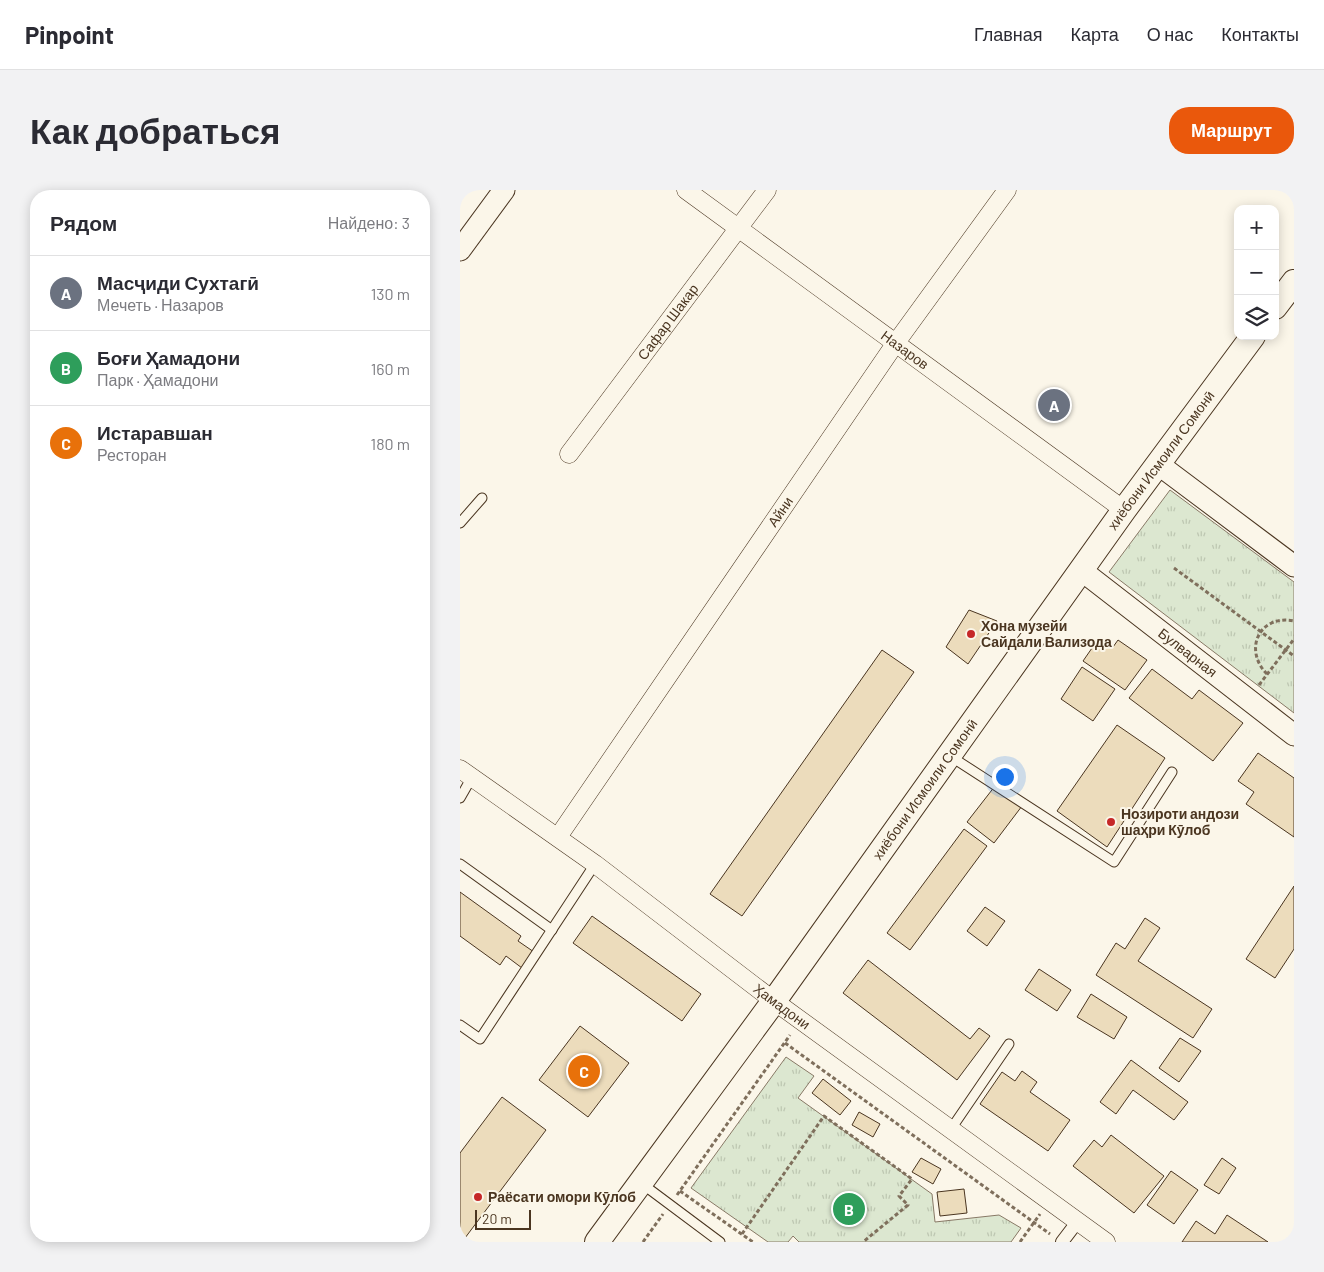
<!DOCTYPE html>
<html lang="ru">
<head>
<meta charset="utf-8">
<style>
  :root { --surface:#fff; --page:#f2f2f3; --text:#2b2b33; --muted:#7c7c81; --line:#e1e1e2; --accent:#ea580c }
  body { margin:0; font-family:Barlow,sans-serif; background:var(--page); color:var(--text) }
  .controls { position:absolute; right:15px; top:15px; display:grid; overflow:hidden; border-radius:10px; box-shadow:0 2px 12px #0003 }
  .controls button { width:45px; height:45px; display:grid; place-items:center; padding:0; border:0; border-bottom:1px solid var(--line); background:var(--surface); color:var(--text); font:25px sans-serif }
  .scale { position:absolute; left:15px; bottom:12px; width:56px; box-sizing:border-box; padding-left:5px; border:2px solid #4a3520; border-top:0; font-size:14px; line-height:18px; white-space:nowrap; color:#4a3520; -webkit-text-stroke:4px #fbf6e9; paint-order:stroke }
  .you { position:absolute; left:544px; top:586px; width:18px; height:18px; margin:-12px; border:4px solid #fff; border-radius:50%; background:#1a73e8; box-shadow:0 0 0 8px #1a73e833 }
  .badge { display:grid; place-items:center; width:32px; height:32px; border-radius:50%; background:var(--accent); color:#fff; font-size:16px; font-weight:700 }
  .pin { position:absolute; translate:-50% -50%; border:2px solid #fff; box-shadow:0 1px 5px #0006 }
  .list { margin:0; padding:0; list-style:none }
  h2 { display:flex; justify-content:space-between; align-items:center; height:65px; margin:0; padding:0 20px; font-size:21px }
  h2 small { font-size:16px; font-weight:400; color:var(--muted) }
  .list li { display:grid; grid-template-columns:32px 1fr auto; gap:15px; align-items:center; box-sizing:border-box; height:75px; padding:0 20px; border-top:1px solid var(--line) }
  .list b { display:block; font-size:19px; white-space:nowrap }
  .list p { margin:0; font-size:16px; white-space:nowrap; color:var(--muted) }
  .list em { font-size:16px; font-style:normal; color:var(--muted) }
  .icon { flex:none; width:28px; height:28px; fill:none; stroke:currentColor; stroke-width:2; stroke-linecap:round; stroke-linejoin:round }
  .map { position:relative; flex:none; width:834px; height:1052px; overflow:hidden; border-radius:20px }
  header { display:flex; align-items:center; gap:30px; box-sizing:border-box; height:70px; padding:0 25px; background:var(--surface); border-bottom:1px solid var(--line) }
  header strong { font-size:24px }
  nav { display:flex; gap:28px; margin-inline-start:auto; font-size:18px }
  .intro { display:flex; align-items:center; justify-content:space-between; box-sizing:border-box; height:120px; padding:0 30px }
  h1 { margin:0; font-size:35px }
  .button { padding:12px 22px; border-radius:20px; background:var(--accent); color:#fff; font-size:18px; font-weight:700 }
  main { display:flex; gap:30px; padding:0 30px }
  aside { flex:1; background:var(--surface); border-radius:20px; box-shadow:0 2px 12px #0003 }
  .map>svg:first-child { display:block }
  .grass { fill:url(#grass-tufts); stroke:#887966 }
  .building { fill:#ecdcbc; stroke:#4a3520 }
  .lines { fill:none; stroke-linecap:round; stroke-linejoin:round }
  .service-casing { stroke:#4a3520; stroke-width:11 }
  .pedestrian-casing { stroke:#4a3520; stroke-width:14 }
  .minor-casing { stroke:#4a3520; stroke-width:19 }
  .tertiary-casing { stroke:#4a3520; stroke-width:23 }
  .secondary-casing { stroke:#4a3520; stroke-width:26 }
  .path { stroke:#7f6f5c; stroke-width:3; stroke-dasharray:4 2.5; stroke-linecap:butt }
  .service { stroke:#fbf6e9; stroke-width:9 }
  .pedestrian { stroke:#fbf6e9; stroke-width:12 }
  .minor { stroke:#fbf6e9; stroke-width:18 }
  .tertiary { stroke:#fbf6e9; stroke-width:21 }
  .secondary { stroke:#fbf6e9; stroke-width:24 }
  .poi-dot { fill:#c62828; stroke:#fbf6e9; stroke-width:2 }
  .labels { text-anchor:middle; stroke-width:4; stroke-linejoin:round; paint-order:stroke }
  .street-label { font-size:14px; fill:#4a3520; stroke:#fbf6e9 }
  .poi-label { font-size:14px; font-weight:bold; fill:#4a3520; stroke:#fbf6e9; text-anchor:start }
</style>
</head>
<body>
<header>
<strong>Pinpoint</strong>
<nav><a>Главная</a><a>Карта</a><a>О нас</a><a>Контакты</a></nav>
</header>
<div class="intro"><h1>Как добраться</h1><a class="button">Маршрут</a></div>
<main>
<aside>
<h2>Рядом<small>Найдено: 3</small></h2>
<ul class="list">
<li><span class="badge" style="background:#6b7280">A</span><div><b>Масҷиди Сухтагӣ</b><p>Мечеть · Назаров</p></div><em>130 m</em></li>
<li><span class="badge" style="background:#2e9e5b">B</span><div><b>Боғи Ҳамадони</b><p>Парк · Ҳамадони</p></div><em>160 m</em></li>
<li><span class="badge" style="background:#e8710a">C</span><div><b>Истаравшан</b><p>Ресторан</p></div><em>180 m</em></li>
</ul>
</aside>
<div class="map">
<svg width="834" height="1052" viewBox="0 0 834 1052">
  <defs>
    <pattern id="grass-tufts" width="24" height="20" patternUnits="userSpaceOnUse" patternTransform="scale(1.25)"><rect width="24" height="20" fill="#dce7d0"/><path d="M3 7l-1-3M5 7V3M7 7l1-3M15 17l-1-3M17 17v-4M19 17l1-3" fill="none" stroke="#bec7b2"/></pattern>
  </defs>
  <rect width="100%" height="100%" fill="#fbf6e9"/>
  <!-- grass -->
  <g class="grass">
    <path d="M710 300 834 392V523L649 382Z"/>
    <path d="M326 867 354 886 338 908 472 1004 475 1032 539 1025 561 1038 551 1052H339L333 1046 328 1052H308L231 998Z"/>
  </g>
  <!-- building -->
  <g class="building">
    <path d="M509 420 537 431 508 474 486 457Z"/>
    <path d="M639 448 653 457 658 450 687 470 665 500 623 471Z"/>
    <path d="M422 460 454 482 282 726 250 704Z"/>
    <path d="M622 477 655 499 633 531 601 509Z"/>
    <path d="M692 479 732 509 739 500 783 533 753 571 669 508Z"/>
    <path d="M657 535 705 568 647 657 597 621Z"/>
    <path d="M798 563 834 588V647L786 614 794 602 778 591Z"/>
    <path d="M535 596 562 616 534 653 507 632Z"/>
    <path d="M504 639 527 656 450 760 427 743Z"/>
    <path d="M834 696V759L815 788 786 769Z"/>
    <path d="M0 702 61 746 58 751 74 762 62 778 46 766 40 775 0 746Z"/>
    <path d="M525 717 545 731 527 756 507 741Z"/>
    <path d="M132 726 241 804 222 831 113 753Z"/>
    <path d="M685 728 700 738 678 771 752 819 733 848 636 785 656 753 665 759Z"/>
    <path d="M408 770 510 849 519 838 530 846 497 890 383 803Z"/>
    <path d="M579 779 611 800 597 821 565 800Z"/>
    <path d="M631 804 667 827 654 849 617 827Z"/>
    <path d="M120 836 169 873 128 927 79 890Z"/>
    <path d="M720 848 741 861 719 892 699 878Z"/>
    <path d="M671 870 728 912 714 930 673 900 656 924 640 912Z"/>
    <path d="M562 881 577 892 570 902 610 930 588 961 520 914 542 882 555 891Z"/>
    <path d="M363 889 391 911 380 925 352 903Z"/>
    <path d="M42 907 86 940 2 1052H0V963Z"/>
    <path d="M399 922 420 934 413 947 392 935Z"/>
    <path d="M651 945 704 986 674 1023 613 976 634 950 642 957Z"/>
    <path d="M461 968 481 979 473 994 452 982Z"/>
    <path d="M762 968 776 978 759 1004 744 995Z"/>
    <path d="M711 981 738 1000 714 1034 687 1015Z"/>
    <path d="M504 999 507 1023 480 1026 477 1002Z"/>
    <path d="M767 1025 808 1052H722L736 1031 755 1044Z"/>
  </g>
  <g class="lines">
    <defs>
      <g id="service">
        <path d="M0 333 22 308"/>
        <path d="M490 566 654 672 712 582"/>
        <path d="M0 608 12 587"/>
        <path d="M0 674 92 740"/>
        <path d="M0 835 20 849 135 674"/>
        <path d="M491 939 549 854"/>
        <path d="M181 993 260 1052"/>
      </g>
      <path id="pedestrian" d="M602 1052 618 1031"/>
      <g id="minor">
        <path id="s1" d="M226 0 664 320"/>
        <path id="s2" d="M109 264 307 0"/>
        <path id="s3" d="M0 579 135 674 314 811 646 1052"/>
        <path id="s4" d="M98 647 435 154 547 0"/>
      </g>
      <g id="tertiary">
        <path d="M0 60 44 0"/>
        <path d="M698 274 834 376"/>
        <path id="s5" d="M621 380 834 545"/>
      </g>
      <g id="secondary">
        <path d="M815 117 834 92"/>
        <path id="s6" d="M137 1052 314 811 664 320 793 146"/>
      </g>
    </defs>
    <!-- service casing -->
    <use href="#service" class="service-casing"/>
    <!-- pedestrian casing -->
    <use href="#pedestrian" class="pedestrian-casing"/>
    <!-- minor casing -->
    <use href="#minor" class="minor-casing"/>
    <!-- tertiary casing -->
    <use href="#tertiary" class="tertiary-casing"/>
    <!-- secondary casing -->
    <use href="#secondary" class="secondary-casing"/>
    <!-- path -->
    <g class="path">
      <path d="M714 378 834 466"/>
      <path d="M807 484C783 460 799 424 834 431"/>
      <path d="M799 495 834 449"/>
      <path d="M325 853 590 1044"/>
      <path d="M220 1001 293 1052"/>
      <path d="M217 1005 330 845"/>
      <path d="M282 1044 364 926 452 989 439 1006 448 1015 403 1052"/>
      <path d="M183 1052 203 1024"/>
      <path d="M560 1052 580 1024"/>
    </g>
    <!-- service -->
    <use href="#service" class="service"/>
    <!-- pedestrian -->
    <use href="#pedestrian" class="pedestrian"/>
    <!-- minor -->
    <use href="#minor" class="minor"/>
    <!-- tertiary -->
    <use href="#tertiary" class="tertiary"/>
    <!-- secondary -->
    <use href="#secondary" class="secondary"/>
  </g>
  <!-- markers -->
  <g class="poi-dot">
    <circle cx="511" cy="444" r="5"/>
    <circle cx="651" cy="632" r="5"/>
    <circle cx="18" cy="1007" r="5"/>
  </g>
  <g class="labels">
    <!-- street labels -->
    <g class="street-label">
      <text dy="5" stroke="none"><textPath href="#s2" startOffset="165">Сафар Шакар</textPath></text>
      <text dy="5" stroke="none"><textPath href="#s1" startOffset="271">Назаров</textPath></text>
      <text dy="5" stroke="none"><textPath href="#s6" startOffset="964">хиёбони Исмоили Сомонӣ</textPath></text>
      <text dy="5" stroke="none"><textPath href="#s4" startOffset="394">Айни</textPath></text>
      <text dy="5" stroke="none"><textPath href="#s5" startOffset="135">Булварная</textPath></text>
      <text dy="5" stroke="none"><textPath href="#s6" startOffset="559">хиёбони Исмоили Сомонӣ</textPath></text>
      <text dy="5" stroke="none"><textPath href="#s3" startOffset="400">Ҳамадони</textPath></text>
    </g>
    <!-- poi labels -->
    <g class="poi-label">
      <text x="521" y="441">Хона музейи<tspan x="521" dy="16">Сайдали Вализода</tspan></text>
      <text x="661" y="629">Нозироти андози<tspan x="661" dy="16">шаҳри Кӯлоб</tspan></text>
      <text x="28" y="1012">Раёсати омори Кӯлоб</text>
    </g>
  </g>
</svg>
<div class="controls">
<button>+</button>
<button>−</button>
<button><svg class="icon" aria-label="layers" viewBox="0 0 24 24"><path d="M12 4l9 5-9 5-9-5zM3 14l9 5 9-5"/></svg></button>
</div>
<div class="scale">20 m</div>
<div class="you"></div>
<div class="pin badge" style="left:594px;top:215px;background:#6b7280">A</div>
<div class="pin badge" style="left:389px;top:1019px;background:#2e9e5b">B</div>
<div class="pin badge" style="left:124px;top:881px;background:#e8710a">C</div>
</div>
</main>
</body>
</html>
